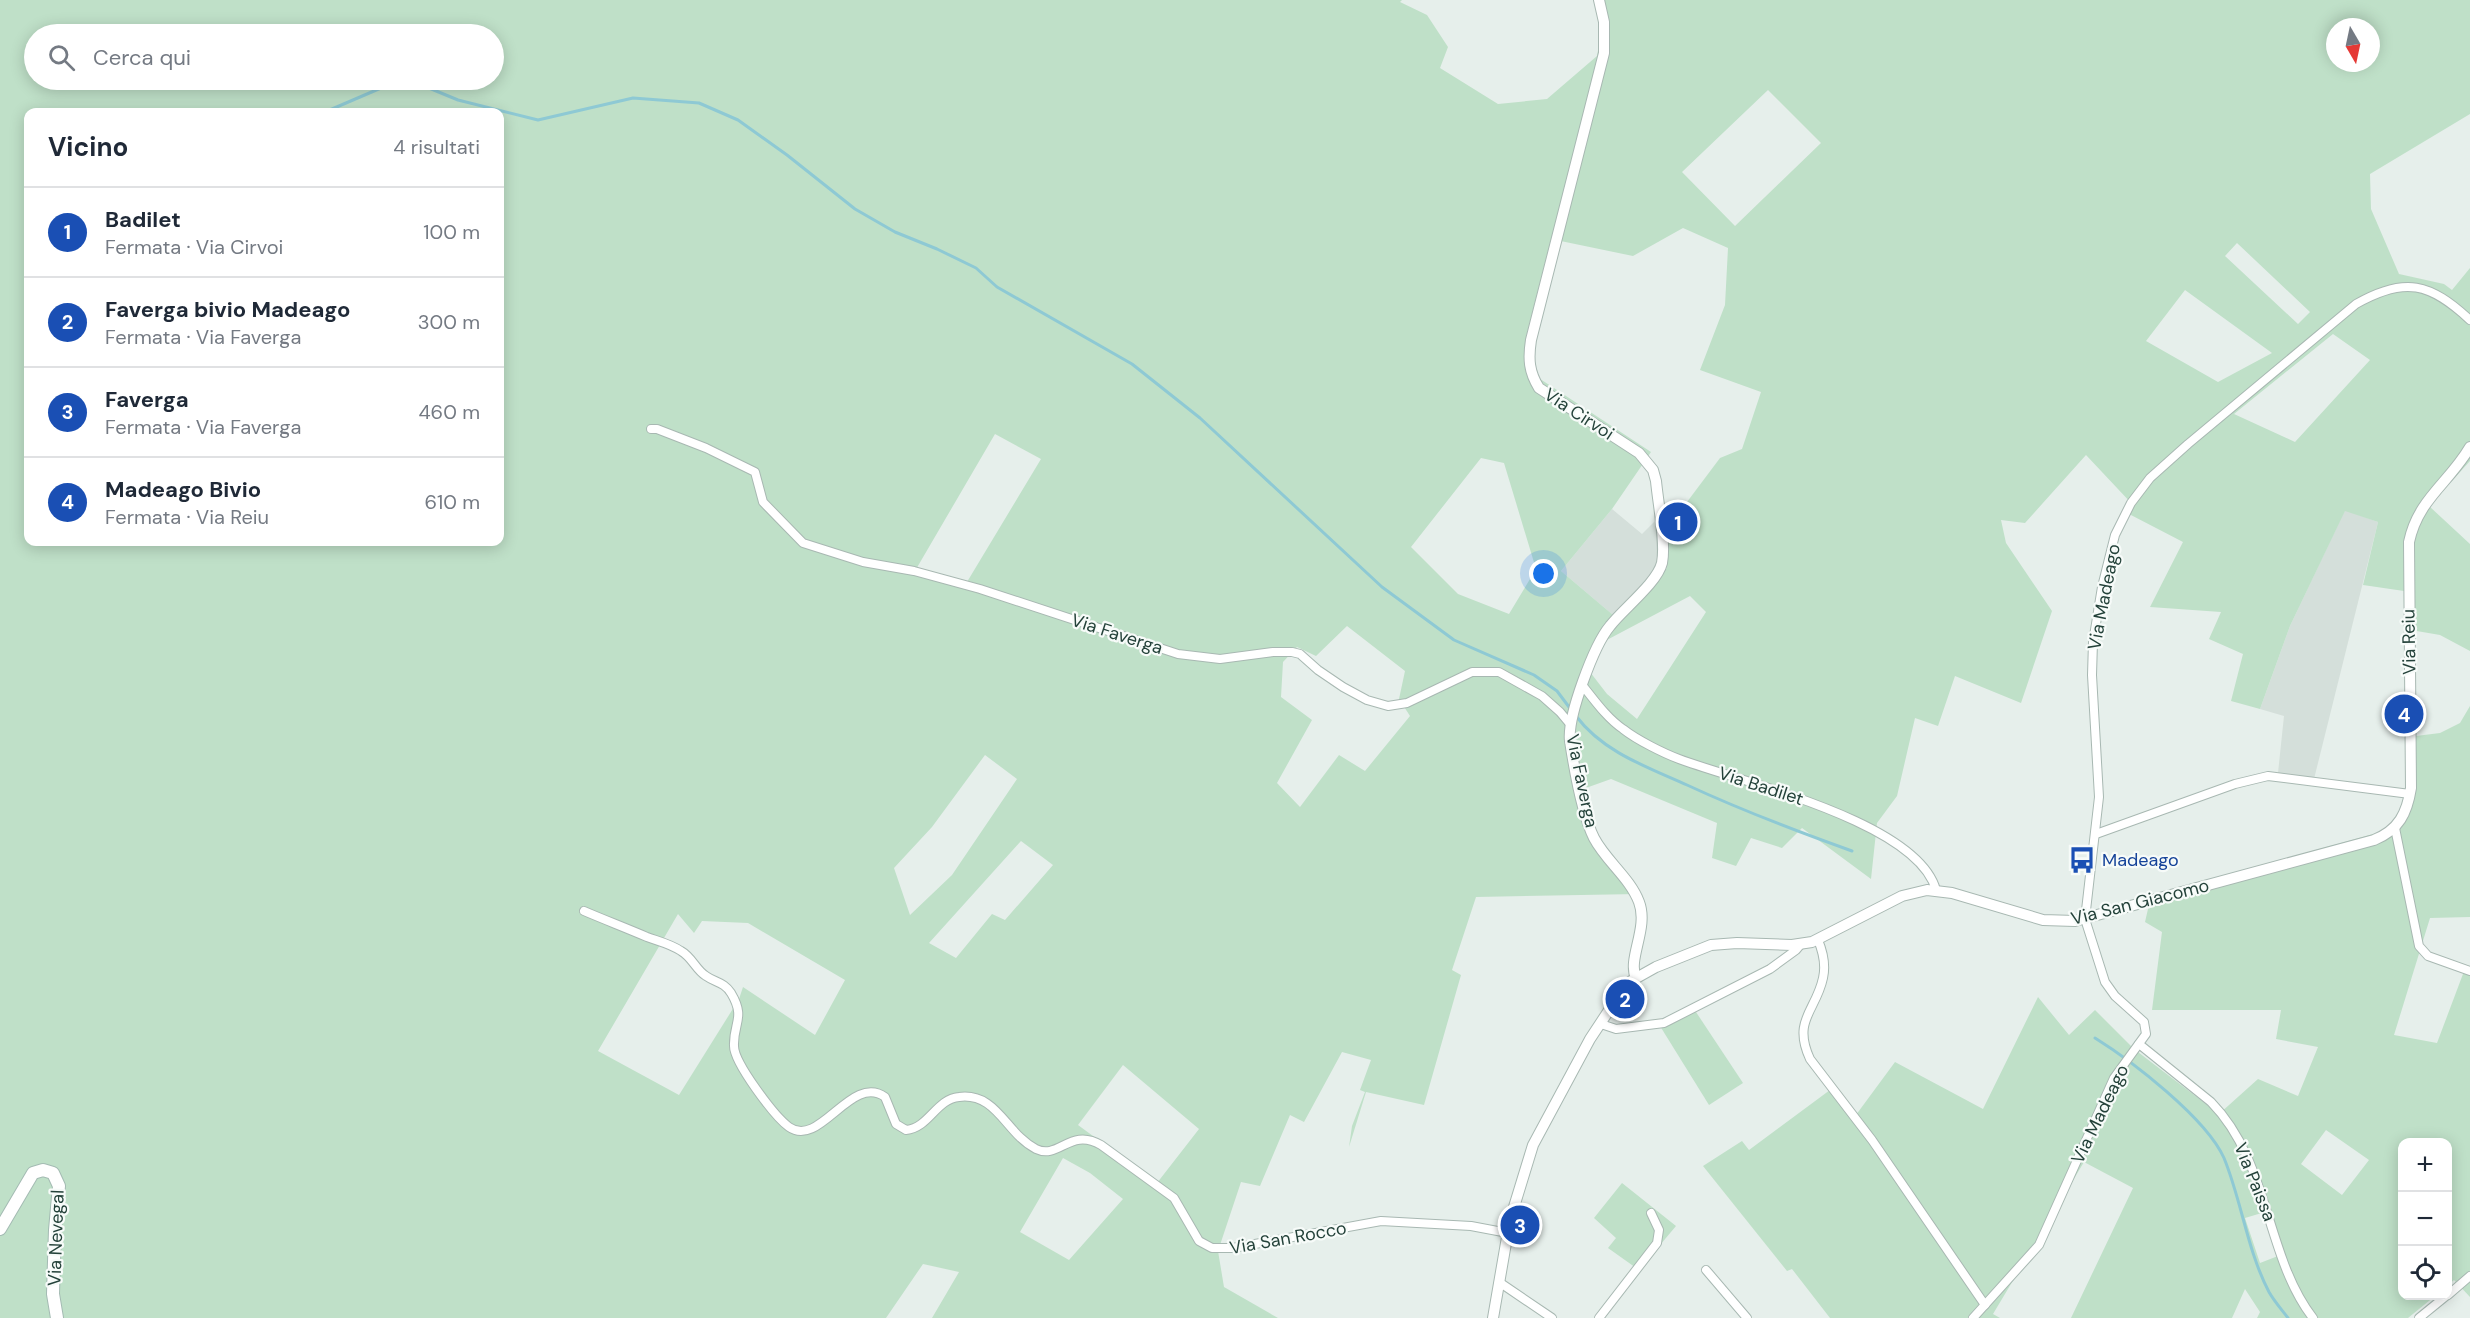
<!DOCTYPE html>
<html lang="it">
<head>
<meta charset="utf-8">
<style>
  :root { --surface:#fff; --page:#f2f2f3; --text:#1f2937; --muted:#747a83; --line:#e0e1e3; --accent:#7f5249 }
  body { margin:0; font-family:"DM Sans",sans-serif; background:var(--page); color:var(--text) }
  .controls { position:absolute; right:18px; bottom:18px; display:grid; overflow:hidden; border-radius:12px; box-shadow:0 3px 15px #0003 }
  .controls button { width:54px; height:54px; display:grid; place-items:center; padding:0; border:0; border-bottom:2px solid var(--line); background:var(--surface); color:var(--text); font:30px sans-serif }
  .compass { position:absolute; left:2326px; top:18px; width:54px; height:54px; border-radius:50%; background:var(--surface); box-shadow:0 3px 15px #0003; rotate:171deg }
  .you { position:absolute; left:1544px; top:574px; width:21px; height:21px; margin:-15px; border:4px solid #fff; border-radius:50%; background:#1a73e8; box-shadow:0 0 0 9px #1a73e833 }
  .badge { display:grid; place-items:center; width:39px; height:39px; border-radius:50%; background:var(--accent); color:#fff; font-size:20px; font-weight:700 }
  .pin { position:absolute; translate:-50% -50%; border:3px solid #fff; box-shadow:0 2px 6px #0006 }
  .list { margin:0; padding:0; list-style:none }
  h2 { display:flex; justify-content:space-between; align-items:center; height:78px; margin:0; padding:0 24px; font-size:26px }
  h2 small { font-size:20px; font-weight:400; color:var(--muted) }
  .list li { display:grid; grid-template-columns:39px 1fr auto; gap:18px; align-items:center; box-sizing:border-box; height:90px; padding:0 24px; border-top:2px solid var(--line) }
  .list b { display:block; font-size:22px; white-space:nowrap }
  .list p { margin:0; font-size:20px; white-space:nowrap; color:var(--muted) }
  .list em { font-size:20px; font-style:normal; color:var(--muted) }
  .icon { flex:none; width:33px; height:33px; fill:none; stroke:currentColor; stroke-width:2; stroke-linecap:round; stroke-linejoin:round }
  .map { position:relative; flex:none; width:2470px; height:1318px; overflow:hidden }
  .search { position:absolute; background:var(--surface); box-shadow:0 3px 15px #0003; left:24px; top:24px; width:480px; height:66px; display:flex; align-items:center; gap:15px; box-sizing:border-box; padding:0 21px; border-radius:33px; color:var(--muted); font-size:22px }
  .panel { position:absolute; background:var(--surface); box-shadow:0 3px 15px #0003; left:24px; top:108px; width:480px; height:438px; border-radius:12px }
  .map>svg:first-child { display:block }
  .built { fill:#d4dfda }
  .green { fill:#bfe0c8; fill-rule:evenodd }
  .lines { fill:none; stroke-linecap:round; stroke-linejoin:round }
  .stream { stroke:#8ec9d4; stroke-width:3 }
  .minor-casing { stroke:#a8b8b2; stroke-width:10 }
  .tertiary-casing { stroke:#a8b8b2; stroke-width:12 }
  .secondary-casing { stroke:#a4bbb3; stroke-width:14 }
  .minor { stroke:#fff; stroke-width:8 }
  .tertiary { stroke:#fff; stroke-width:10 }
  .secondary { stroke:#fff; stroke-width:12 }
  .labels { text-anchor:middle; stroke-width:4.5; stroke-linejoin:round; paint-order:stroke }
  .street-label { font-size:18px; fill:#24423a; stroke:#f7fbf9 }
  .transit-label { font-size:18px; fill:#164399; stroke:#f7fbf9; text-anchor:start }
</style>
</head>
<body>
<div class="map">
<svg width="2470" height="1318" viewBox="0 0 2470 1318">
  <rect width="100%" height="100%" fill="#e6efeb"/>
  <!-- built -->
  <g class="built">
    <path d="M1612 509 1642 534 1657 519 1669 526 1667 568 1619 620 1561 571Z"/>
    <path d="M2345 510 2378 522 2314 779 2278 773 2284 716 2260 709 2290 626Z"/>
  </g>
  <!-- green -->
  <g class="green">
    <path d="M0 0H1402L1400 2 1427 15 1448 47 1440 68 1498 104 1547 99 1597 56 1606 7 1604 0H2470V114L2370 174 2371 209 2399 274 2444 284 2452 290 2470 268V461L2429 506 2470 544V651L2440 635 2405 629 2404 591 2363 585 2378 522 2345 511 2290 626 2260 709 2231 701 2243 654 2209 639 2221 612 2150 607 2183 542 2129 514 2133 505 2086 455 2025 523 2001 520 2006 543 2052 611 2021 703 1955 676 1938 726 1915 718 1897 796 1877 823 1871 879 1802 828 1782 848 1751 838 1736 866 1712 858 1717 823 1611 779 1583 789 1591 825 1638 894 1476 897 1452 970 1461 975 1424 1105 1366 1092 1349 1147 1352 1126 1365 1092 1360 1090 1371 1060 1342 1052 1304 1122 1290 1115 1260 1186 1241 1182 1218 1251 1224 1287 1278 1318H932L959 1272 923 1264 886 1318H0ZM2335 27H2371V63H2335ZM34 34H494V80H34ZM1768 90 1821 143 1735 226 1682 172ZM28 112H500V542H28ZM1683 228 1728 248 1725 305 1700 370 1761 392 1742 449 1720 458 1669 526 1667 568 1619 620 1561 571 1612 509 1651 452 1525 369 1526 337 1551 239 1633 256ZM2237 243 2310 312 2298 324 2225 256ZM2185 290 2272 353 2218 382 2146 341ZM2333 334 2370 360 2295 442 2234 414ZM995 434 1041 459 967 582 915 571ZM1481 458 1504 463 1536 569 1509 614 1458 594 1411 547ZM1690 596 1706 612 1637 719 1607 694 1590 672 1603 642ZM1347 626 1405 671 1399 699 1410 716 1365 771 1339 755 1300 807 1277 783 1312 720 1281 697 1283 662 1297 647 1316 656ZM985 755 1017 779 952 875 910 915 894 868 932 827ZM1021 841 1053 865 1005 920 992 914 956 958 929 943ZM678 914 694 933 702 921 748 923 845 980 815 1035 743 987 739 999 679 1095 598 1051ZM1123 1065 1199 1129 1157 1183 1078 1125ZM1063 1158 1090 1173 1123 1199 1069 1260 1020 1232Z"/>
    <path d="M2470 706V917L2430 918 2394 1035 2437 1043 2466 966 2470 968V1297L2454 1280 2448 1285V1142H2402V1296H2435L2408 1318H2257L2260 1312 2245 1289 2232 1318H2071L2133 1188 2084 1162 1993 1314 2000 1318H1830L1792 1269 1787 1271 1703 1166 1742 1141 1749 1150 1830 1090 1853 1119 1895 1062 1983 1109 2038 997 2069 1035 2095 1010 2134 1049 2219 1114 2258 1079 2298 1096 2318 1047 2276 1039 2281 1010H2152L2162 932 2145 922 2151 896 2384 831 2399 820 2406 806 2408 737 2440 733 2460 723ZM2326 1130 2369 1160 2342 1195 2301 1164ZM2265 1212 2278 1256 2260 1263 2245 1218Z"/>
    <path d="M1692 1006 1743 1083 1709 1105 1660 1026Z"/>
    <path d="M1622 1183 1676 1226 1639 1270 1608 1248 1616 1238 1594 1218Z"/>
  </g>
  <g class="lines">
    <!-- stream -->
    <g class="stream">
      <path d="M325 112 381 88 412 81 458 100 538 120 633 98 699 103 738 120 787 155 855 209 895 232 937 249 976 268 997 287 1132 364 1200 418 1382 587 1454 640 1534 675 1557 691 1572 711"/>
      <path d="M1576 716C1603 752 1647 767 1687 785 1741 810 1796 831 1852 851"/>
      <path d="M2095 1038C2132 1061 2206 1118 2224 1158 2242 1202 2247 1250 2269 1292 2274 1301 2282 1310 2288 1318"/>
    </g>
    <defs>
      <g id="minor">
        <path d="M651 429H657L706 448 755 472 763 502 803 543 863 562 914 571 980 589 1178 654 1220 659 1273 652H1292L1300 654 1318 670 1343 687 1367 700 1388 706 1407 703 1472 672H1499L1542 696 1560 712 1570 724"/>
        <path d="M1583 686C1595 701 1607 718 1623 729 1637 740 1663 753 1679 759 1740 782 1917 821 1936 890"/>
        <path d="M2395 828 2419 946 2428 956 2470 971"/>
        <path d="M2096 834 2235 784 2268 776 2410 794"/>
        <path d="M584 911C605 920 626 928 647 937 658 941 671 944 681 951 692 957 696 970 706 976 716 983 724 982 731 993 746 1018 733 1023 734 1046 734 1063 775 1117 789 1127 820 1149 851 1073 885 1097L896 1124 906 1130C929 1128 936 1099 959 1097 997 1092 1006 1134 1036 1149 1059 1160 1070 1127 1101 1145L1174 1198 1199 1241 1212 1248H1233L1381 1221 1471 1226 1508 1233"/>
        <path d="M1818 940C1823 952 1826 965 1823 978 1816 1011 1792 1020 1810 1059L1872 1140 1985 1305"/>
        <path d="M1601 1024 1616 1029 1664 1023 1770 969 1796 950 1801 944"/>
        <path d="M2139 1044 2211 1102C2270 1162 2265 1256 2313 1318"/>
        <path d="M1706 1270 1747 1318"/>
        <path d="M1499 1282 1552 1318"/>
        <path d="M2448 1295 2470 1276"/>
        <path d="M1599 1318 1657 1243 1659 1230 1651 1213"/>
        <path d="M1973 1318 2039 1245 2114 1078 2146 1034 2144 1022 2115 996 2105 982 2085 919 2099 797 2092 675 2093 642 2102 587 2115 535 2131 503 2150 478 2188 444 2356 304C2405 276 2430 283 2470 320"/>
        <path d="M2419 1318 2446 1296"/>
      </g>
      <g id="tertiary">
        <path d="M1599 0 1604 22V53L1531 340C1528 359 1529 372 1539 388L1639 453 1653 470 1656 481C1658 503 1666 543 1662 563 1657 583 1623 609 1610 626 1594 645 1567 717 1570 741 1574 767 1583 816 1594 838 1606 861 1630 878 1639 902 1649 928 1627 959 1636 978"/>
        <path d="M1493 1318 1510 1220 1533 1145 1590 1039 1623 989 1631 981 1656 967 1711 945 1737 943 1792 945 1812 942 1902 896 1927 890 1952 893 2043 920 2075 921 2374 840C2399 830 2407 813 2411 788L2409 542C2418 499 2449 483 2470 447"/>
      </g>
      <path id="secondary" d="M0 1229 33 1173 43 1170 53 1173 59 1186 55 1230 53 1294 57 1318"/>
    </defs>
    <!-- minor casing -->
    <use href="#minor" class="minor-casing"/>
    <!-- tertiary casing -->
    <use href="#tertiary" class="tertiary-casing"/>
    <!-- secondary casing -->
    <use href="#secondary" class="secondary-casing"/>
    <!-- minor -->
    <use href="#minor" class="minor"/>
    <!-- tertiary -->
    <use href="#tertiary" class="tertiary"/>
    <!-- secondary -->
    <use href="#secondary" class="secondary"/>
  </g>
  <!-- icons -->
  <defs>
    <symbol id="bus-bare" viewBox="-9 -9 18 18"><path d="M-5-6H5V4H4V6H2V4H-2V6H-4V4H-5ZM-3.5-4V0h7V-4ZM-3.5 1.2v1.5H-2V1.2ZM2 1.2v1.5H3.5V1.2Z" fill="#1a4fb4" stroke="#f7fbf9" stroke-width="2.5" paint-order="stroke"/></symbol>
  </defs>
  <g fill-rule="evenodd">
    <use href="#bus-bare" x="2063" y="841" width="38" height="38"/>
  </g>
  <g class="labels">
    <!-- street labels -->
    <g class="street-label">
      <text transform="translate(1579 414) rotate(33)" y="6">Via Cirvoi</text>
      <text transform="translate(2104 597) rotate(-79)" y="6">Via Madeago</text>
      <text transform="translate(1117 634) rotate(18)" y="6">Via Faverga</text>
      <text transform="translate(2409 642) rotate(-91)" y="6">Via Reiu</text>
      <text transform="translate(1582 781) rotate(78)" y="6">Via Faverga</text>
      <text transform="translate(1761 786) rotate(18)" y="6">Via Badilet</text>
      <text transform="translate(2140 902) rotate(-14)" y="6">Via San Giacomo</text>
      <text transform="translate(2100 1114) rotate(-64)" y="6">Via Madeago</text>
      <text transform="translate(2255 1182) rotate(68)" y="6">Via Paissa</text>
      <text transform="translate(56 1238) rotate(-88)" y="6">Via Nevegal</text>
      <text transform="translate(1288 1238) rotate(-10)" y="6">Via San Rocco</text>
    </g>
    <!-- transit labels -->
    <g class="transit-label">
      <text x="2102" y="866">Madeago</text>
    </g>
  </g>
</svg>
<div class="controls">
<button>+</button>
<button>−</button>
<button><svg class="icon" aria-label="locate" viewBox="0 0 24 24"><circle cx="12" cy="12" r="6"/><path d="M12 2v4M12 18v4M2 12h4M18 12h4"/></svg></button>
</div>
<svg class="compass" viewBox="-18 -18 36 36"><path d="M0-13l5 13h-10z" fill="#e53935"/><path d="M0 13l5-13h-10z" fill="#747a83"/></svg>
<div class="you"></div>
<div class="pin badge" style="left:1678px;top:522px;background:#1a4fb4">1</div>
<div class="pin badge" style="left:1625px;top:999px;background:#1a4fb4">2</div>
<div class="pin badge" style="left:1520px;top:1225px;background:#1a4fb4">3</div>
<div class="pin badge" style="left:2404px;top:714px;background:#1a4fb4">4</div>
<div class="search"><svg class="icon" aria-label="search" viewBox="0 0 24 24"><circle cx="10" cy="10" r="6"/><path d="M15 15l6 6"/></svg>Cerca qui</div>
<section class="panel">
<h2>Vicino<small>4 risultati</small></h2>
<ul class="list">
<li><span class="badge" style="background:#1a4fb4">1</span><div><b>Badilet</b><p>Fermata · Via Cirvoi</p></div><em>100 m</em></li>
<li><span class="badge" style="background:#1a4fb4">2</span><div><b>Faverga bivio Madeago</b><p>Fermata · Via Faverga</p></div><em>300 m</em></li>
<li><span class="badge" style="background:#1a4fb4">3</span><div><b>Faverga</b><p>Fermata · Via Faverga</p></div><em>460 m</em></li>
<li><span class="badge" style="background:#1a4fb4">4</span><div><b>Madeago Bivio</b><p>Fermata · Via Reiu</p></div><em>610 m</em></li>
</ul>
</section>
</div>
</body>
</html>
